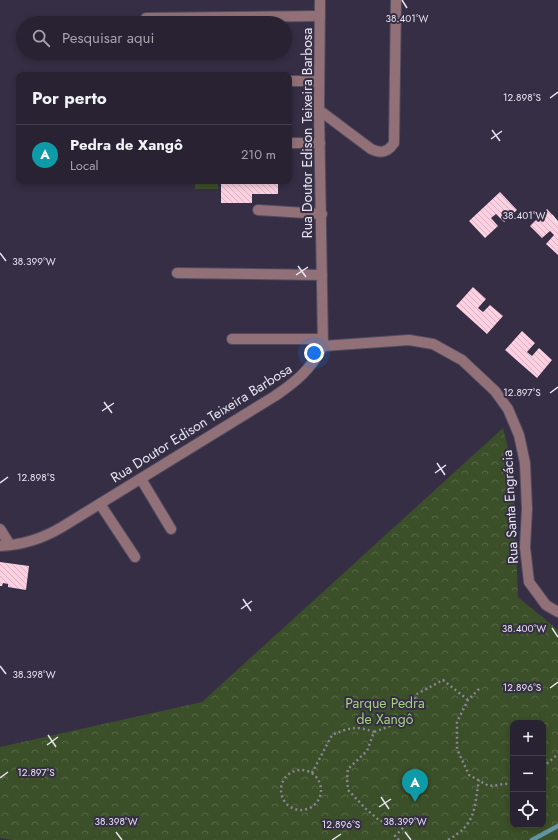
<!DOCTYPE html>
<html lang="pt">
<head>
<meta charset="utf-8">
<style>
  :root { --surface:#282233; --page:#302a3b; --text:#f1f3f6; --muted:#a5a4ac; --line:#443f4e; --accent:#78bff7 }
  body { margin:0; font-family:Jost,sans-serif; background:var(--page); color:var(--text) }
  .controls { position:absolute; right:12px; bottom:12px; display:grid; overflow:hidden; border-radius:8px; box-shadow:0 2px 6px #0003 }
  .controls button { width:36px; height:36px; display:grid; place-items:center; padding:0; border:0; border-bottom:1px solid var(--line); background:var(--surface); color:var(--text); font:20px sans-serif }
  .you { position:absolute; left:314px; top:353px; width:14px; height:14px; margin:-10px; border:3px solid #fff; border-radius:50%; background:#1a73e8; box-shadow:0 0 0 6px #1a73e833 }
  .badge { display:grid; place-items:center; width:26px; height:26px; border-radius:50%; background:var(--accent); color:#fff; font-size:13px; font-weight:700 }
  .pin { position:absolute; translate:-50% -33px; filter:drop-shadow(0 1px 2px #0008) }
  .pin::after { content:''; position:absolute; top:21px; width:14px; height:12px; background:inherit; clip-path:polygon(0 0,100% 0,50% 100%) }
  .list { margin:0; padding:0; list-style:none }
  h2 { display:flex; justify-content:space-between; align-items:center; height:52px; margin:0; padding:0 16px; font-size:17px }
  h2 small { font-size:13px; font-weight:400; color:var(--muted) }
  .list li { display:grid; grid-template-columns:26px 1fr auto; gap:12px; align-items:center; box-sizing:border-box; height:60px; padding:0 16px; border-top:1px solid var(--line) }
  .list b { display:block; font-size:15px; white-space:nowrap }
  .list p { margin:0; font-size:13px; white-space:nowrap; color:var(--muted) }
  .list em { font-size:13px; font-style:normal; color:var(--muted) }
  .icon { flex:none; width:22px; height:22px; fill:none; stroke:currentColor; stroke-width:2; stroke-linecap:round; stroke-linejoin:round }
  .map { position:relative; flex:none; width:558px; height:840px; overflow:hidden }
  .search { position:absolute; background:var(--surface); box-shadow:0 2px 6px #0003; left:16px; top:16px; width:276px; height:44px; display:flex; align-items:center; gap:10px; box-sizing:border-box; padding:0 14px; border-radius:22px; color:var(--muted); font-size:15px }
  .panel { position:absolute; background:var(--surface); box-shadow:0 2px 6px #0003; left:16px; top:72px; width:276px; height:112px; border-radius:8px }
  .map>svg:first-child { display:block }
  .grass { fill:#3b4f28 }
  .park { fill:url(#park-crowns); fill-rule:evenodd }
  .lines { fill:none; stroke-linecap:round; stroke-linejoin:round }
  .stream { stroke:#6394a3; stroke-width:4.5 }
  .building { fill:url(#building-back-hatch) }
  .minor-casing { stroke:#514b60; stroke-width:12 }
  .path { stroke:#898496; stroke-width:2.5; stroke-dasharray:2 3; stroke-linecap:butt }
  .minor { stroke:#917177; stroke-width:10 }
  .ticks { fill:none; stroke:#e7e4f2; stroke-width:1.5 }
  .labels { text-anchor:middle; stroke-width:4; stroke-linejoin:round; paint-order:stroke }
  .street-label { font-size:14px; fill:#e7e4f2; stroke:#352e44 }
  .park-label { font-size:14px; fill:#a4d17b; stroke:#352e44 }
  .ticks-label { font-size:10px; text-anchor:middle; fill:#e7e4f2; stroke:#352e44; stroke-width:4; stroke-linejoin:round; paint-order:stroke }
</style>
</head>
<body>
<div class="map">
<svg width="558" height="840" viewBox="0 0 558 840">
  <defs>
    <pattern id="park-crowns" width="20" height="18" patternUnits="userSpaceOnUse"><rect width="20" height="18" fill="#3b4f28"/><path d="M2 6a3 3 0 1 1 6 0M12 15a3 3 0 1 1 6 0" fill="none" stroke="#576848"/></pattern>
    <pattern id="building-back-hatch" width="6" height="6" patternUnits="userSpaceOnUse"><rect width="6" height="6" fill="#fccfe1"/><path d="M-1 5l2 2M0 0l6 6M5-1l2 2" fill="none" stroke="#d7b3c3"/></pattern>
  </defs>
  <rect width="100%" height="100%" fill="#352e44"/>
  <!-- grass -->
  <rect class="grass" x="195" y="181" width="23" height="8"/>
  <!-- park -->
  <path class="park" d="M503 428 513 468 518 597 558 630V840H13L0 838V747L202 702ZM513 723H543V825H513Z"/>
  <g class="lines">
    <!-- stream -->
    <path class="stream" d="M532 840 558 826"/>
  </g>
  <!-- building -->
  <g class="building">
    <path d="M221 181H278V194H252V203H221Z"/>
    <path d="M500 192 517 210 504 222 496 214 491 218 498 226 485 238 469 221Z"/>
    <path d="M547 209 558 221V255L546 244 554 235 550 231 542 238 530 226Z"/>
    <path d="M473 287 486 299 478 308 483 312 490 305 503 316 487 334 456 306Z"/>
    <path d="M522 331 535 343 527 352 532 356 539 348 552 360 537 378 505 350Z"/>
    <path d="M0 562 29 566 26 590 8 587V584L3 583 2 586H0Z"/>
  </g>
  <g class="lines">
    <defs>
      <g id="minor">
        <path d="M146 18 320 16"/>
        <path d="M289 81H319"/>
        <path d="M319 110 371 149C381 154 388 152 394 143L396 0"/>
        <path d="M289 143H320"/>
        <path d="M258 210 322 214"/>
        <path d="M177 273 322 275"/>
        <path d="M232 339H322"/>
        <path d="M323 346 409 340 433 344 462 360 495 391 508 409 519 435 525 463 527 509 525 547 529 582 546 605 558 612"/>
        <path d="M141 479 171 529"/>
        <path d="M100 504 135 557"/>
        <path d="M0 529 10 545"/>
        <path d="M0 546C23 545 42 539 62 527L275 396C297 381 310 370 323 346L319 110 320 0"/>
      </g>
    </defs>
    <!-- minor casing -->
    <use href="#minor" class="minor-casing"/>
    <!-- path -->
    <g class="path">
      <path d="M479 689 468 700 457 722V749L469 775 489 786 513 783"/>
      <path d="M543 767 558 754"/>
      <circle cx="301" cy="790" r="20"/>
      <path d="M312 773 332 735C349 728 356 725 374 732"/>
      <path d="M399 840 395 836 406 825 380 821 366 809 348 790 347 780 348 769 367 751 374 732 393 725 410 712 417 694 443 680 468 700"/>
      <path d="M448 840C476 824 474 810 479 780"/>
    </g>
    <!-- minor -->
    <use href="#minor" class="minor"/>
  </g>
  <!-- ticks -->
  <path class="ticks" d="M402 0 407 8M550 98 558 92M492 130 500 141M491 139 502 131M552 215 558 223M0 253 6 261M298 266 306 277M296 275 308 267M550 393 558 387M104 402 112 413M102 411 114 403M437 463 445 475M435 473 446 465M0 483 8 477M243 599 251 611M241 609 252 601M552 628 558 637M0 666 6 674M550 688 558 682M48 735 56 747M47 745 58 737M0 778 8 772M381 797 389 809M379 807 391 799M116 832 122 840M405 832 411 840M332 840 341 834"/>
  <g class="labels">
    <!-- street labels -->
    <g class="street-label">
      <text transform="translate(307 133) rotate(-90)" y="5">Rua Doutor Edison Teixeira Barbosa</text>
      <text transform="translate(201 423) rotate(-32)" y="5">Rua Doutor Edison Teixeira Barbosa</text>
      <text transform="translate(510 507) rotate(-93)" y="5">Rua Santa Engrácia</text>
    </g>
    <!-- park labels -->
    <g class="park-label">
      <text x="385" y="708">Parque Pedra<tspan x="385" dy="16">de Xangô</tspan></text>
    </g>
  </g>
  <g class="ticks-label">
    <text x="407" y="22">38.401°W</text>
    <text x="522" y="101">12.898°S</text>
    <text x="524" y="219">38.401°W</text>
    <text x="34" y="265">38.399°W</text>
    <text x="522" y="396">12.897°S</text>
    <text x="36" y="481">12.898°S</text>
    <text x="524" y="632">38.400°W</text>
    <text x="34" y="678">38.398°W</text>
    <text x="522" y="691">12.896°S</text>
    <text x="36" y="776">12.897°S</text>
    <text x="116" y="825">38.398°W</text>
    <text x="405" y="825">38.399°W</text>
    <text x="341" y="828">12.896°S</text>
  </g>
</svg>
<div class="controls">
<button>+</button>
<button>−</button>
<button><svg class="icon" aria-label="locate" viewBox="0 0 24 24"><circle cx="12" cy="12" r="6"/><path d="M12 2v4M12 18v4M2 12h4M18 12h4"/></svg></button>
</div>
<div class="you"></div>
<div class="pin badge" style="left:415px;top:802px;background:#0f9aa8">A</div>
<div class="search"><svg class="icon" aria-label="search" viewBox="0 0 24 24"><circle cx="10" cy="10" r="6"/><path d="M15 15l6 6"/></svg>Pesquisar aqui</div>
<section class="panel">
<h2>Por perto<small></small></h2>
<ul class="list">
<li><span class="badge" style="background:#0f9aa8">A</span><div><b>Pedra de Xangô</b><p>Local</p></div><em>210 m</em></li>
</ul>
</section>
</div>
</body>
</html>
